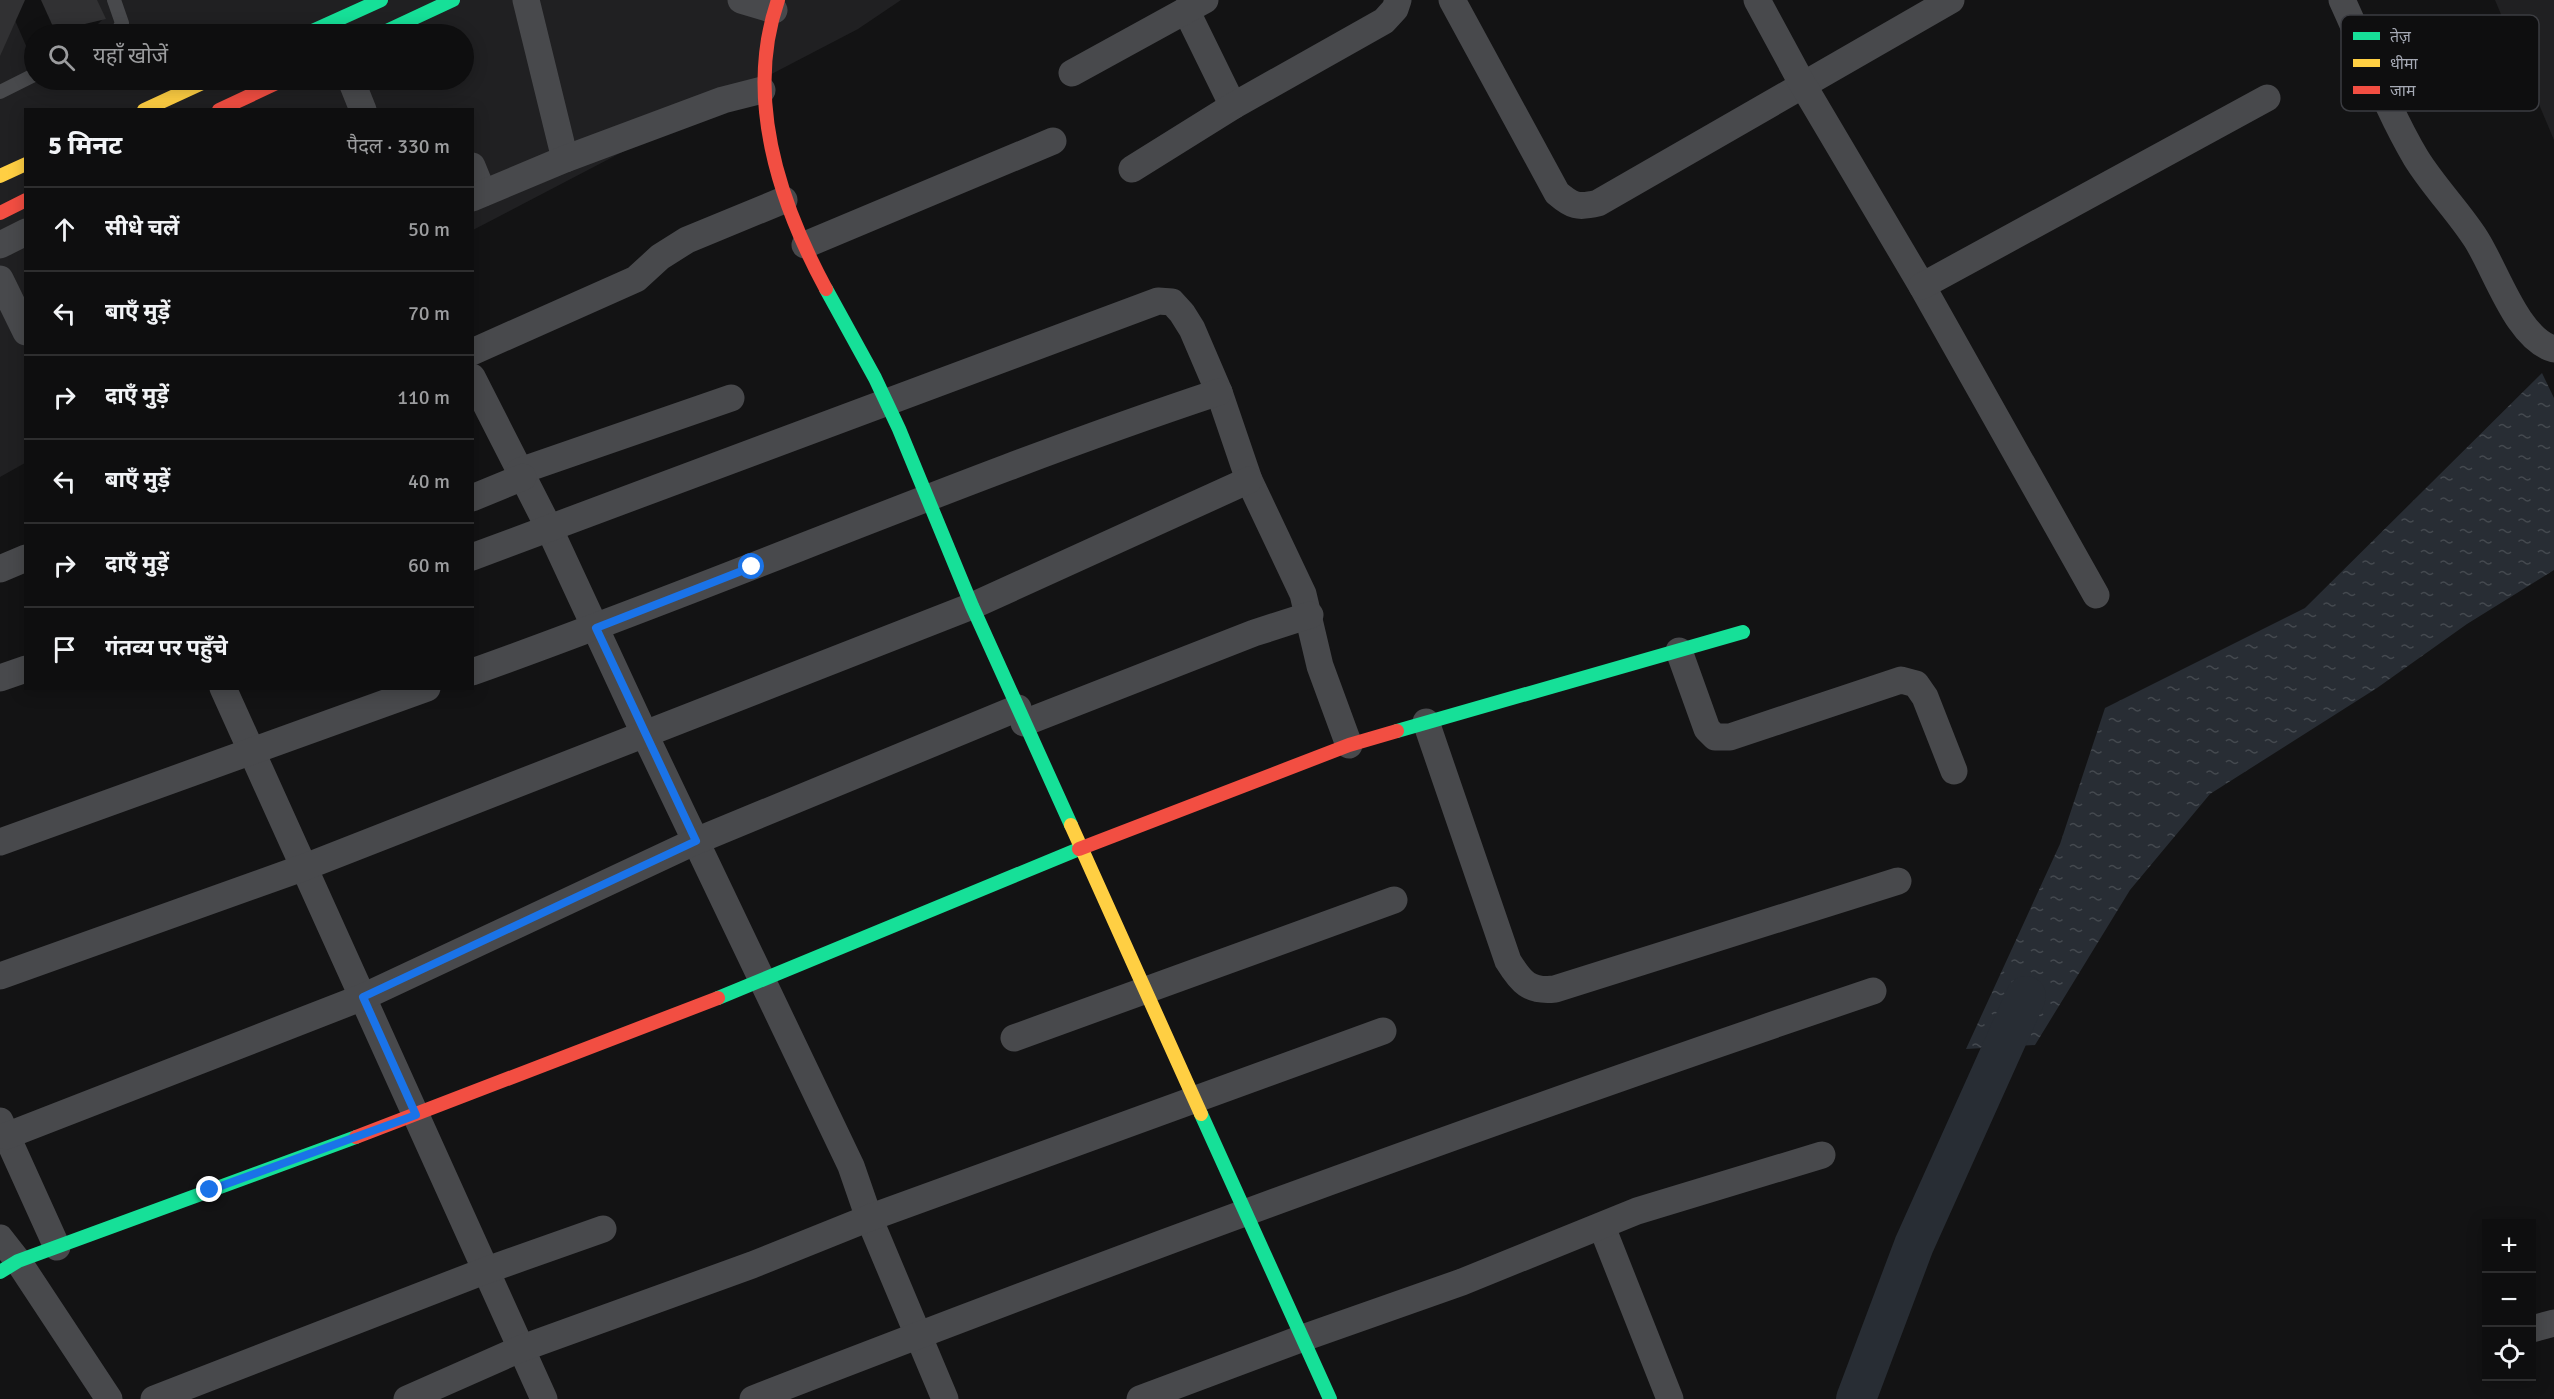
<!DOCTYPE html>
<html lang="hi">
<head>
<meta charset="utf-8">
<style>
  :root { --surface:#0e0e0f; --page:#171718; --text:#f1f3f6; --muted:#9b9c9e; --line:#2e2e2f }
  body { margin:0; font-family:Signika,"Noto Sans Devanagari",sans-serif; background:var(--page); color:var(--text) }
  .controls { position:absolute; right:18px; bottom:18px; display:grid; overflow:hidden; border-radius:0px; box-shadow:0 3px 15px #0003 }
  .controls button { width:54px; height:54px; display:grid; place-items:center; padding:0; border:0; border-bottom:2px solid var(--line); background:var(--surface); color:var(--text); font:30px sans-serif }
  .stop { position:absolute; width:18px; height:18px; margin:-14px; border:4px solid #1a73e8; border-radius:50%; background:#fff }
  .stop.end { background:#1a73e8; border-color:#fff; box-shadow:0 2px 6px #0008 }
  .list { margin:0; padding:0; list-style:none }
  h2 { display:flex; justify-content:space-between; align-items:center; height:78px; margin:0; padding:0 24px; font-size:26px }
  h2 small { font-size:20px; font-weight:400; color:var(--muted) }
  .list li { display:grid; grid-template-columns:39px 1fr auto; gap:18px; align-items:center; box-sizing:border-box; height:84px; padding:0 24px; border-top:2px solid var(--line) }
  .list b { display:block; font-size:22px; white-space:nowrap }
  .list em { font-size:20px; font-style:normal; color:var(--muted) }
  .icon { flex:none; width:33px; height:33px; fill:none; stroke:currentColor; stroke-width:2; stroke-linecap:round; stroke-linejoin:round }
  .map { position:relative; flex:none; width:2554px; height:1399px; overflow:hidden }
  .search { position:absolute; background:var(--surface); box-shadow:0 3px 15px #0003; left:24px; top:24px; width:450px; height:66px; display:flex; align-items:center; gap:15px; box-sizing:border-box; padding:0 21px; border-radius:33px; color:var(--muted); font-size:22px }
  .panel { position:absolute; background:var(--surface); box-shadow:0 3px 15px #0003; left:24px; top:108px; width:450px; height:582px; border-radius:0px }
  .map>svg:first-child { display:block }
  .built { fill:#202022; fill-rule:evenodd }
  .water { fill:url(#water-ripples) }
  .shadow { fill:#0007 }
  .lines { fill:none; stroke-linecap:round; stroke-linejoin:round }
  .river { stroke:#282d34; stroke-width:40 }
  .building { fill:#313133 }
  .lane { stroke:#48494c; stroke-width:14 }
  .street { stroke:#48494c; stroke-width:27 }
  .fast { stroke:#16e098; stroke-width:14 }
  .slow { stroke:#ffcf43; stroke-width:14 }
  .jam { stroke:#f24e42; stroke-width:14 }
  .route { stroke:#1a73e8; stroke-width:8 }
  .key { fill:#0e0e0f; stroke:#3b3c41; stroke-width:1.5 }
  .key-label { font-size:16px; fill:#a5a9b4 }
</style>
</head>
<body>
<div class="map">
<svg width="2554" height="1399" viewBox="0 0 2554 1399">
  <defs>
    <pattern id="water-ripples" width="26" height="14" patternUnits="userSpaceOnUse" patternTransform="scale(1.5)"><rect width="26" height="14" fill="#282d34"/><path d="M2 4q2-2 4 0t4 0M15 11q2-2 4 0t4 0" fill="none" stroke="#44494f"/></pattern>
  </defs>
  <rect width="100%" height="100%" fill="#131314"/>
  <!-- built -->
  <g class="built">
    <path d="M0 0H901L858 29 473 230 472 110H26L25 463 0 477ZM34 34H464V80H34Z"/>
    <path d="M2495 0H2554V140Z"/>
  </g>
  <!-- water -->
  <path class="water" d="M2542 373 2554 398V570L2467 624 2377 688 2210 794 2130 890 2035 1045 1966 1049 2060 844 2105 708 2305 608Z"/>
  <!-- shadow -->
  <path class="shadow" d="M0 0H95L104 18 88 34H34V54L30 55 14 18 0 43Z"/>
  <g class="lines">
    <!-- river -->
    <path class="river" d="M1856 1399 1914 1245 2026 996"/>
  </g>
  <!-- building -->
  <g class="building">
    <path d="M0 0H25L0 56Z"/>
    <path d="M41 0H97L106 19 55 31Z"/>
  </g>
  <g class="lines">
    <!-- lane -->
    <g class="lane">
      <path d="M114 0 122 23 116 34"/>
      <path d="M0 92 34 75"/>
    </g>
    <!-- street -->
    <g class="street">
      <path d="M526 0 565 159"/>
      <path d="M741 0 774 10"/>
      <path d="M1452 0 1557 193C1572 206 1578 208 1598 203L1951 0"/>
      <path d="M1757 0 1803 85 1922 286 2096 595"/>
      <path d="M2342 0C2366 52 2387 109 2416 158 2434 187 2458 211 2476 239 2496 270 2517 339 2554 349"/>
      <path d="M1186 10 1233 106"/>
      <path d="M1072 73 1205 0"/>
      <path d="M351 80 363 110"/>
      <path d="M472 166 483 193"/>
      <path d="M1132 169 1233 106 1384 21 1395 9 1398 0"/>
      <path d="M472 198 565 159 723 100 762 90"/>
      <path d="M0 245 26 232"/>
      <path d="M805 245 1053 141"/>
      <path d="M0 279 26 332"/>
      <path d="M1922 286 2267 98"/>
      <path d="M472 352 636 279 660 257 687 240 784 200"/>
      <path d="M472 377 549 528 645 735 851 1166 869 1218 945 1399"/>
      <path d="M520 471 731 398"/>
      <path d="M472 498 523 477"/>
      <path d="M472 557 1158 301 1172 302 1182 313 1192 329 1219 392 1249 480 1303 594 1320 666 1349 745"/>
      <path d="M0 569 26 558"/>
      <path d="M1679 651 1707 729 1715 737H1730L1901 680 1916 684 1925 697 1954 771"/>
      <path d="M472 672C723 583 966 476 1219 392"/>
      <path d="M0 678 26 669"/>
      <path d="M223 688 544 1399"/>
      <path d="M1426 722 1508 961C1521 982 1529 992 1555 989L1898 881"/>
      <path d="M1024 723 1254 633 1310 615"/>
      <path d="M0 842 427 688"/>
      <path d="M0 976 305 867 972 606 1249 480"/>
      <path d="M1014 1038 1394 900"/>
      <path d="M0 1121 57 1247"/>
      <path d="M6 1136 363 997 696 841 1018 708"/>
      <path d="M1602 1227 1670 1399"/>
      <path d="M0 1238 18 1261 109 1399"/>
      <path d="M2532 1329 2554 1323"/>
      <path d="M154 1399 487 1270 603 1229"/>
      <path d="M407 1399 520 1349 752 1265 869 1218 1383 1031"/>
      <path d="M753 1399C1124 1255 1497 1118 1873 991"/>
      <path d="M1140 1399 1303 1338 1462 1282 1637 1211 1822 1155"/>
    </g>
    <!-- fast -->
    <g class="fast">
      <path d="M306 34 381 0"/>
      <path d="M380 34 453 0"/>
      <path d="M826 289 875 378 899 429 972 606 1071 825"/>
      <path d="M1397 731 1743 632"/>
      <path d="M718 998 1079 849"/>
      <path d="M1201 1114 1330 1399"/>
      <path d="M0 1272 18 1261 356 1137"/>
    </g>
    <!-- slow -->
    <g class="slow">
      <path d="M144 110 209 80"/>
      <path d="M0 176 26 164"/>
      <path d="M1071 825 1201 1114"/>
    </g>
    <!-- jam -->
    <g class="jam">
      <path d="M778 0C744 98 779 202 826 289"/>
      <path d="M219 110 283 80"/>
      <path d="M0 213 26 200"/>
      <path d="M1079 849 1349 745 1397 731"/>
      <path d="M356 1137 718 998"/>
    </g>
  </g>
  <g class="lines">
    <!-- route -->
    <path class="route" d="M210 1190 416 1115 363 997 696 841 596 628 752 567"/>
  </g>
  <!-- legend -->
  <rect x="2341" y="15" width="198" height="96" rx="9" class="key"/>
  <rect x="2353" y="32" width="27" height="8" fill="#16e098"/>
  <rect x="2353" y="59" width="27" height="8" fill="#ffcf43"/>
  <rect x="2353" y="86" width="27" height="8" fill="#f24e42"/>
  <g class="key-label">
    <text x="2390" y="42">तेज़</text>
    <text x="2390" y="69">धीमा</text>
    <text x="2390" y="96">जाम</text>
  </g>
</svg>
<div class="controls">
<button>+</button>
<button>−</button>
<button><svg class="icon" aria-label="locate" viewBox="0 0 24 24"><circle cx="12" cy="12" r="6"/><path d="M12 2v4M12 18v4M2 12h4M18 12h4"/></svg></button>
</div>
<div class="stop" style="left:752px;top:567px"></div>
<div class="stop end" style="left:210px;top:1190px"></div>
<div class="search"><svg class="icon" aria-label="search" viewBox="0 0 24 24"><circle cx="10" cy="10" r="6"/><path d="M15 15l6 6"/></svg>यहाँ खोजें</div>
<section class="panel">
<h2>5 मिनट<small>पैदल · 330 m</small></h2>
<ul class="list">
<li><svg class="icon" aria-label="ahead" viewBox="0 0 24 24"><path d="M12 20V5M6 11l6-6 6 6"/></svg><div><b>सीधे चलें</b></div><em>50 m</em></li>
<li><svg class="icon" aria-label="left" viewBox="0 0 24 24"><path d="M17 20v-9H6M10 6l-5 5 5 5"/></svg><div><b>बाएँ मुड़ें</b></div><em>70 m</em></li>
<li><svg class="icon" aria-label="right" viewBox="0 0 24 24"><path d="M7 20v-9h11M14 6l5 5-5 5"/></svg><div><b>दाएँ मुड़ें</b></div><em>110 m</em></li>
<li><svg class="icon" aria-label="left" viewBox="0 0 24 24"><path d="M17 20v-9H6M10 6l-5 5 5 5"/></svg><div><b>बाएँ मुड़ें</b></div><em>40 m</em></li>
<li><svg class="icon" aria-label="right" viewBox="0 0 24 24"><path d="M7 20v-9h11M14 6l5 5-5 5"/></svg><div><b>दाएँ मुड़ें</b></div><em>60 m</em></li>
<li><svg class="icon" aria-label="arrive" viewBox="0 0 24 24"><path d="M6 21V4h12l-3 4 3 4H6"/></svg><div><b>गंतव्य पर पहुँचे</b></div></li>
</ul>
</section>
</div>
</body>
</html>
